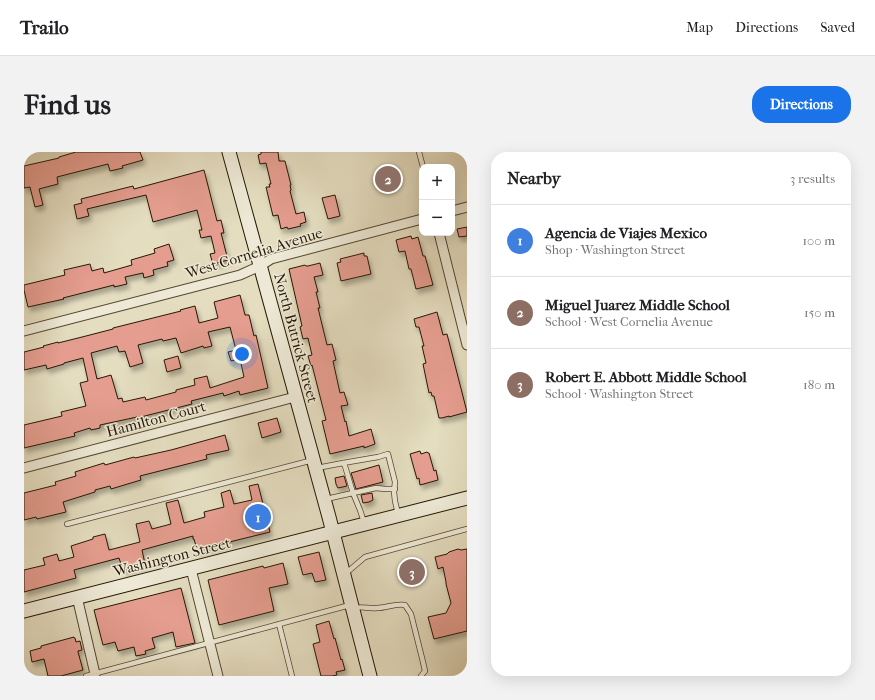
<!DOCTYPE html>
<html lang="en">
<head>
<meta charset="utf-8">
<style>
  :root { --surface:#fff; --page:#f2f2f2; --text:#202124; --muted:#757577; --line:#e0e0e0; --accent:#1a73e8 }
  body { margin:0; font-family:"IM FELL French Canon",serif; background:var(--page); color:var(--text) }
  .controls { position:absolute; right:12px; top:12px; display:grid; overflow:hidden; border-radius:8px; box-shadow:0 4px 16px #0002 }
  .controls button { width:36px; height:36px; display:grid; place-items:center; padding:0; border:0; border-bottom:1px solid var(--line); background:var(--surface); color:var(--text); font:20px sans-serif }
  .you { position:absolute; left:218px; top:202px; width:14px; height:14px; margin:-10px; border:3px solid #fff; border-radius:50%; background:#1a73e8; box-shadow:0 0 0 6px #1a73e833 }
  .badge { display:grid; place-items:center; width:26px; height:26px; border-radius:50%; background:var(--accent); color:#fff; font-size:13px; font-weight:700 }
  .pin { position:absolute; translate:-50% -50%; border:2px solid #fff; box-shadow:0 1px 4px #0006 }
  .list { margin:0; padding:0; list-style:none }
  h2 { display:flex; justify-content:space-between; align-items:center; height:52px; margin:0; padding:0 16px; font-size:17px }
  h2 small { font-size:13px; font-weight:400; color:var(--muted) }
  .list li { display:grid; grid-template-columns:26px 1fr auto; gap:12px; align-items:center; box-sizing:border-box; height:72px; padding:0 16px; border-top:1px solid var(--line) }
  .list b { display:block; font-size:15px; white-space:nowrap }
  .list p { margin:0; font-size:13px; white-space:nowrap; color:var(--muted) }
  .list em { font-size:13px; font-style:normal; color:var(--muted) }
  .map { position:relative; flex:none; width:443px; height:524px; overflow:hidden; border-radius:16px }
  header { display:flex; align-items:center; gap:24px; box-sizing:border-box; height:56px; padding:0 20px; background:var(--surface); border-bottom:1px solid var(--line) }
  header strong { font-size:19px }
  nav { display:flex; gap:22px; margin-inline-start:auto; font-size:14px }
  .intro { display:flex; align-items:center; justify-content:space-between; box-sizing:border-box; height:96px; padding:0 24px }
  h1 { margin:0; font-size:28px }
  .button { padding:10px 18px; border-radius:16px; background:var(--accent); color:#fff; font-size:14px; font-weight:700 }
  main { display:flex; gap:24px; padding:0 24px }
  aside { flex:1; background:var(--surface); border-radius:16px; box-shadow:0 4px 16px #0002 }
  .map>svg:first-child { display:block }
  .building { fill:#e59d8f; stroke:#261703; fill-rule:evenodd; filter:url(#shadow) }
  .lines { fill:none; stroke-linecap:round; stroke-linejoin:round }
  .lane-casing { stroke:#564832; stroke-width:6 }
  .street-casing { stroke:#564832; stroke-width:11 }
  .secondary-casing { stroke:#261703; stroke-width:15 }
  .lane { stroke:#ede9d6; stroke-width:4.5 }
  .street { stroke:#ede9d6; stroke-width:9 }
  .secondary { stroke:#ede9d6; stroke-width:13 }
  .labels { text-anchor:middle; stroke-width:3; stroke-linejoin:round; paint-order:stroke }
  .street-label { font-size:15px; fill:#261703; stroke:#ede9d6 }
</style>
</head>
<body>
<header>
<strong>Trailo</strong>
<nav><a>Map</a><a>Directions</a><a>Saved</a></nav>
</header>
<div class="intro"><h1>Find us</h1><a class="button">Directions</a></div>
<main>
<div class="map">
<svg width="443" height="524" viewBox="0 0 443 524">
  <defs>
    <filter id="shadow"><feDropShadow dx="2.5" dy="4.5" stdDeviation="2" flood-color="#0004"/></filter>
  </defs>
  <rect width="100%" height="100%" fill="#e4ddc0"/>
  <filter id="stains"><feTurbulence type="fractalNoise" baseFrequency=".005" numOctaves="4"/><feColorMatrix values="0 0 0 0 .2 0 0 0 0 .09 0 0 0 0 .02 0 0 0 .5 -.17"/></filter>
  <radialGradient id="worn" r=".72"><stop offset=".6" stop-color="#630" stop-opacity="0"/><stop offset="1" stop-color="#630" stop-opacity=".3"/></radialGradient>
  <!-- building -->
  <g class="building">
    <path d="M52 0H116L119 8 98 14 99 16 86 19 84 12 33 25 34 32 15 37 19 53 11 55 6 35 0 36V14L35 6V5Z"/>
    <path d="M237 0H254L255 9H261L267 33H266L267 38 266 39 272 62 280 60 282 70 276 72 277 74 264 77 263 75 257 77 254 63 249 64 242 35H246L245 32H247L242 11 236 12 234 3 237 2Z"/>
    <path d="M180 18 193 69 197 68 200 81H197L204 108 189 112 186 102 191 101 187 84 177 86 175 78H178L173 58 129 70 122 43 63 57 65 64 53 67 50 53 58 51 57 47 109 34 110 37Z"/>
    <path d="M311 43 316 64 304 67 298 46Z"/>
    <path d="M443 75V84L435 85 433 77Z"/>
    <path d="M387 84 388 87 394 85 399 104H401L409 133 392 137 387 117H385L381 99 375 100 372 88Z"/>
    <path d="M145 92 150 108 143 110 144 114 129 118 130 123 120 126 119 121 101 125 103 132 90 135V133L39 146 40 147 4 155 0 138V133L41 123 40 118 66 112 68 119 79 116 80 121 108 113 107 108 131 101 130 97Z"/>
    <path d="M340 101V104H343L347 122 317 129 313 111 317 110 316 107Z"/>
    <path d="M296 111 299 123 290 125 294 140H292L296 156H294L303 193 308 192 312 208 309 209 316 241 320 240 324 253 317 254 321 270 322 269 325 284 347 277 351 292 340 296V294L306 302 298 269 302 268 288 213 287 214 284 204 288 203 284 186 279 187 276 175 278 174 265 117 281 113 282 114H284Z"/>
    <path d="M216 143 221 163H225L230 184 232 183 244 236 216 243 215 239 200 244 199 241 167 249 168 252 113 266V265L76 273V276L67 278 66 276 50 281 51 284 0 296V273L38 264 37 260 62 254 56 231 64 229 59 206 40 211V212L23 217 22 213 0 218V200L20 195 19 194 34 190V191L62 184 89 177V176L157 159 156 158 171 154 175 171 194 166 190 150ZM206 175 212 198 204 200 207 209 216 207 220 225 186 236 183 224 170 227 171 233 152 238V240L122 248 121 245 99 250 98 246 94 247 87 223 73 227 67 201 93 194 95 200 101 199 106 215 119 211 114 193 138 187 139 189 152 186 157 201 179 194 180 196 188 194 184 180Z"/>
    <path d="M413 160 419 183 423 182 443 260 425 265V264L418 266H415L410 244H408L407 240 405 241 399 212 402 211 398 194H400L395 175H392L390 167Z"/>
    <path d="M154 204 157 216 143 220 140 208Z"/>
    <path d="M253 266 257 280 238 286 234 271Z"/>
    <path d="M201 283 205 298 182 303 183 307 116 324 117 328 87 337 86 334 71 338V340L39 350 42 360 13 367 12 365 0 368V341L32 333 31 330 52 324 51 320 80 311 81 313 110 305 111 306 147 298Z"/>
    <path d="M396 299 397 302 403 300 404 301H405L410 319 412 318 414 328 396 333 395 326 393 327 386 302Z"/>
    <path d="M355 313 359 330 332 337 327 321Z"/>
    <path d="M320 324 323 334 314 336 312 332 311 326Z"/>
    <path d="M234 332 246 380 173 398 170 387H169V384L118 398 121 412 99 418 95 406 50 418 52 426 0 440V418L21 413 19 406 33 402 35 409 50 405 47 394 69 387V385L81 382 85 398 116 390 112 372 125 369 128 377 147 372 142 351 154 348 160 371 181 365 180 360 200 355 197 341 206 338 210 352 228 348 225 334Z"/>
    <path d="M348 341 349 348 345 350 339 351 337 343Z"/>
    <path d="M434 397 437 398 443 397V479L410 487 404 465 422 461 427 451 422 432V430L419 415 414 417 411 405 423 402 425 400Z"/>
    <path d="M295 400 302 428 291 430 288 421 279 423 274 405Z"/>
    <path d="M259 411 264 432 245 436 250 459 195 473 184 428 239 414 240 416Z"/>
    <path d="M157 436 171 491 152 495 149 480 128 486 131 496 121 499 122 502 112 504 110 495 94 499 91 490 79 493 70 458Z"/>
    <path d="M305 469 310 487 311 486 317 508 318 507 321 518 312 520 313 523 308 524H297L289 492 296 490 292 473Z"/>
    <path d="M50 485V486H51L52 490 56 489 58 498 54 499V500L59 518 37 524H24L20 507 8 510 6 499 17 496V494Z"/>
  </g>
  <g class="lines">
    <defs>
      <g id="lane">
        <path d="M395 0 399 15"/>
        <path d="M319 311 354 305 364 302 371 330 370 340 371 349 374 362"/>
        <path d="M293 316 319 311 321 314 329 341 352 336 361 337H371"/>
        <path d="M302 347 329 341 336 358 340 370"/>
        <path d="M43 372 289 308"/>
        <path d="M321 422 341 405 443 377"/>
        <path d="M330 456C340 454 344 457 353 456 363 456 371 451 381 453L387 462 399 510 401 519 397 524"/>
        <path d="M255 472 268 524"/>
        <path d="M62 524 326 453"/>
      </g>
      <g id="street">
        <path d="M428 59 443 55"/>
        <path d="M415 81 443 193"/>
        <path d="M0 179 216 123 236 114 247 107 398 67"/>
        <path d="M0 316 271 245"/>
        <path d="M167 417 194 524"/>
        <path d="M53 445 71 522"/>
      </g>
      <g id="secondary">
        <path d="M205 0 305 365 346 524"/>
        <path d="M0 459 443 346"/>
      </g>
    </defs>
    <!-- lane casing -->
    <use href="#lane" class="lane-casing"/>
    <!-- street casing -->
    <use href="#street" class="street-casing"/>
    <!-- secondary casing -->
    <use href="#secondary" class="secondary-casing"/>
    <!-- lane -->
    <use href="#lane" class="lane"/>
    <!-- street -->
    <use href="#street" class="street"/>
    <!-- secondary -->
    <use href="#secondary" class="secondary"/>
  </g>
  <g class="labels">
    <!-- street labels -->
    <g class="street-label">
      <text transform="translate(230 101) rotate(-17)" y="5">West Cornelia Avenue</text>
      <text transform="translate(272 186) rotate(75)" y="5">North Butrick Street</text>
      <text transform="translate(132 267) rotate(-15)" y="5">Hamilton Court</text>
      <text transform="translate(148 405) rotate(-14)" y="5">Washington Street</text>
    </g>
  </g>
  <rect width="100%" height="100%" filter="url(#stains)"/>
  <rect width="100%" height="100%" fill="url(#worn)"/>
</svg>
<div class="controls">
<button>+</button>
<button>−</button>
</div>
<div class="you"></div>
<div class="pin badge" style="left:234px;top:365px;background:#3f7fe0">1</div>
<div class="pin badge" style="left:364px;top:27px;background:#8d6e63">2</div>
<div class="pin badge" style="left:388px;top:420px;background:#8d6e63">3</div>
</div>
<aside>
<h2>Nearby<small>3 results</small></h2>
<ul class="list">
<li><span class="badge" style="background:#3f7fe0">1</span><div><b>Agencia de Viajes Mexico</b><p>Shop · Washington Street</p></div><em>100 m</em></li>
<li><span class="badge" style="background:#8d6e63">2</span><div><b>Miguel Juarez Middle School</b><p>School · West Cornelia Avenue</p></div><em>150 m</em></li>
<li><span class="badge" style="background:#8d6e63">3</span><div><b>Robert E. Abbott Middle School</b><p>School · Washington Street</p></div><em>180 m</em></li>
</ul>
</aside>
</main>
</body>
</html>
